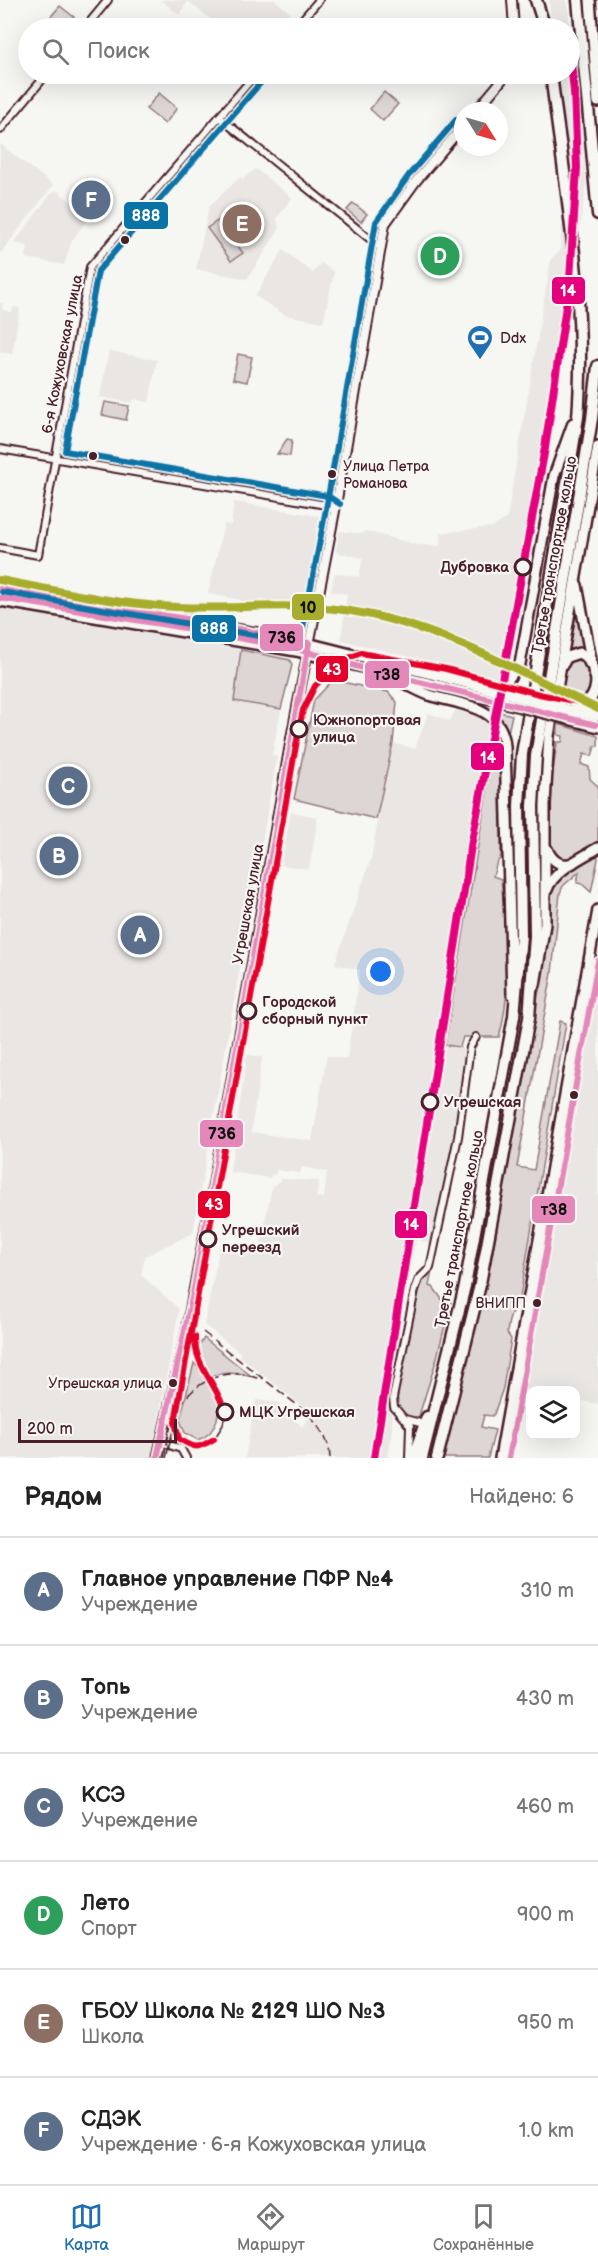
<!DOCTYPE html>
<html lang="ru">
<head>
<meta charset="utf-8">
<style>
  :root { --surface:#fff; --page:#f2f2f2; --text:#222; --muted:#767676; --line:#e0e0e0; --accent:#1f6fb2 }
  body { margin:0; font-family:"Balsamiq Sans",sans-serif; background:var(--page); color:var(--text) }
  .controls { position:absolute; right:18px; bottom:18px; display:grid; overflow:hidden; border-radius:12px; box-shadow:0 6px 24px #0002 }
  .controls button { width:54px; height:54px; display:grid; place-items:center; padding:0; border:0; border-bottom:2px solid var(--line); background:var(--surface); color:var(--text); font:30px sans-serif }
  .compass { position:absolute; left:454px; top:102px; width:54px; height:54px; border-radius:50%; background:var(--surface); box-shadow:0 6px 24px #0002; rotate:127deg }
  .scale { position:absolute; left:18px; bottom:15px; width:159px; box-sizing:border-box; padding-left:6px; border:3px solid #4a1f2b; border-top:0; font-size:16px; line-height:21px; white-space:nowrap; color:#4a1f2b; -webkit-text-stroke:4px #f6f6f2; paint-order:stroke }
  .you { position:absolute; left:381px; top:972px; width:21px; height:21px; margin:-15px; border:4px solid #fff; border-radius:50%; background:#1a73e8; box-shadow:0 0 0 9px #1a73e833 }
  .badge { display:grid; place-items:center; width:39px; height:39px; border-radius:50%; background:var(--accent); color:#fff; font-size:20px; font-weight:700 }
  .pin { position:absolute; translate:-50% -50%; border:3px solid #fff; box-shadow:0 2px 6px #0006 }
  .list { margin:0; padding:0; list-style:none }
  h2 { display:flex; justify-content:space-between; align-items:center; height:78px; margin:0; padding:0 24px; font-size:26px }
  h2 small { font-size:20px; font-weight:400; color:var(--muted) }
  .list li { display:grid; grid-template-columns:39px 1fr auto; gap:18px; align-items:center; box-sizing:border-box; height:108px; padding:0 24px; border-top:2px solid var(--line) }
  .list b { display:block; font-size:22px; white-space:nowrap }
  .list p { margin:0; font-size:20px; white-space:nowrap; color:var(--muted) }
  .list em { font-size:20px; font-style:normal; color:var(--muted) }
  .icon { flex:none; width:33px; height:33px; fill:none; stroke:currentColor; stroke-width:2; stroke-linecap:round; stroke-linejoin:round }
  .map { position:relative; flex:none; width:598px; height:1458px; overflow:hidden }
  .search { position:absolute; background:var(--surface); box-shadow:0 6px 24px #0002; left:18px; right:18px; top:18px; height:66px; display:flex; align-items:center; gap:15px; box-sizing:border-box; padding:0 21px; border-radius:33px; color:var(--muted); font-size:22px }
  .sheet { height:726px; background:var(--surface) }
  nav { display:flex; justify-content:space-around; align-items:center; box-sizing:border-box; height:84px; border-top:2px solid var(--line); background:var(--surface); font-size:16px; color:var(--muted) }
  nav a { display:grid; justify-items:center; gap:3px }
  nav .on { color:var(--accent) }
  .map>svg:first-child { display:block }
  .built { fill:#e9e6e3 }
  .green { fill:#ddd6d5; stroke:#947a80; stroke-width:1.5 }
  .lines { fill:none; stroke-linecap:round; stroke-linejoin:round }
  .minor-casing { stroke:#4a1f2b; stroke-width:10 }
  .tertiary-casing { stroke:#4a1f2b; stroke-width:12 }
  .secondary-casing { stroke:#4a1f2b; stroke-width:14 }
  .primary-casing { stroke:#4a1f2b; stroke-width:15 }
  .minor { stroke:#f6f6f2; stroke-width:6 }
  .tertiary { stroke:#f6f6f2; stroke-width:8 }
  .secondary { stroke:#f6f6f2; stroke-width:9 }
  .primary { stroke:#f6f6f2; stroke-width:10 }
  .tram { stroke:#4a1f2b; stroke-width:1.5 }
  .rail { stroke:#4a1f2b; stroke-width:1.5; stroke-dasharray:9 4.5; stroke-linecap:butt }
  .secondary-bridge-casing { stroke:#4a1f2b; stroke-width:14; stroke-linecap:butt }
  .secondary-bridge { stroke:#f6f6f2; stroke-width:9 }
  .bus-1-casing { stroke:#f6f6f2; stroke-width:10 }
  .bus-2-casing { stroke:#f6f6f2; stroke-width:10 }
  .bus-3-casing { stroke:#f6f6f2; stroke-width:10 }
  .bus-1 { stroke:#e488b9; stroke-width:6 }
  .bus-2 { stroke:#e488b9; stroke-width:6 }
  .bus-3 { stroke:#0973a7; stroke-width:6 }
  .rail-1-casing { stroke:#f6f6f2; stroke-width:12 }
  .rail-1 { stroke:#e5007d; stroke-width:8 }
  .tram-1-casing { stroke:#f6f6f2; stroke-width:10 }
  .tram-1 { stroke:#e4002b; stroke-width:6 }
  .metro-1-casing { stroke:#f6f6f2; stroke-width:12 }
  .metro-1 { stroke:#a7ad2c; stroke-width:8 }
  .bus-dot { fill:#4a1f2b; stroke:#f6f6f2; stroke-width:2 }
  .stop-dot { fill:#f6f6f2; stroke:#4a1f2b; stroke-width:3 }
  .labels { text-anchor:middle; stroke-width:4.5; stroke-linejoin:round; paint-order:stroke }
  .bus-label { font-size:14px; fill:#4a1f2b; stroke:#f6f6f2; text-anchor:end }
  .poi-label { font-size:15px; fill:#4a1f2b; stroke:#f6f6f2; text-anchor:start }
  .street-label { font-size:15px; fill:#4a1f2b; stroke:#f6f6f2 }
  .stop-label { font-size:15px; font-weight:bold; fill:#4a1f2b; stroke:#f6f6f2; text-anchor:start }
  .line-badge { stroke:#f6f6f2; stroke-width:2 }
  .badge-label { font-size:16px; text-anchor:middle; font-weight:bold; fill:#fff }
  .pale-badge-label { font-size:16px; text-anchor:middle; font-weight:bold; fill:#111 }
</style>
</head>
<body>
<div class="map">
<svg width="598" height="1458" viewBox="0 0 598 1458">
  <rect width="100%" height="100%" fill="#f6f6f2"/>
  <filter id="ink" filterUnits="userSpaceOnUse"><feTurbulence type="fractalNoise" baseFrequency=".0167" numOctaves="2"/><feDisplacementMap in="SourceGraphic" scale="12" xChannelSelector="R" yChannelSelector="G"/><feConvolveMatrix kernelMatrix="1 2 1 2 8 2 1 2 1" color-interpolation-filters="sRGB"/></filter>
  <g filter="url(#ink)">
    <!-- built -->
    <g class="built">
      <path d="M161 0H275L290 13 278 28H221L188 1 179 15Z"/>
      <path d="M549 0H567L581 114 586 186 546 457 500 712 445 1044 460 1047 467 1055 456 1135 435 1244 416 1240 397 1343 401 1347 391 1398 392 1430 388 1458H245L256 1400 276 1402 302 1427 312 1414 240 1356V1352L204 1325 220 1245 259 1252 272 1187 282 1179 319 1181 316 1197 324 1198 327 1172 302 1167 300 1173 276 1170 275 1175 271 1174 270 1178 230 1172 247 1055 262 1057 251 1132 312 1141 327 1056 347 1059 360 970 335 964 371 859 378 820 376 819 393 743 415 749 428 713 450 721 475 673 341 640 347 594 331 591 335 573 359 577 363 558 336 552 339 531 363 534 365 531 418 545 440 546 441 533 493 527 507 518 551 259 560 251 566 168 563 115 558 74H570V28H552Z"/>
      <path d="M0 144 53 185 0 254Z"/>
      <path d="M256 169 292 198 277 218 279 230 247 279 196 269 209 207 240 177 242 179Z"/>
      <path d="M57 190 89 217 71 242 64 265 26 258 28 246 14 243 51 194Z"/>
      <path d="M283 250 313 273 321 263 334 272 323 322 285 315 255 296Z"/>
      <path d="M0 303H3L2 310 12 312 14 307 20 308 12 354 0 351Z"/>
      <path d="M109 351 157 360 149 402 134 399 132 403 100 397Z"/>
      <path d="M234 502 319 516 304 605 259 600 257 606 241 603V600L208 594 224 524 231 525Z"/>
      <path d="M0 606 241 650 234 701 281 709 272 755 277 757 193 1233 145 1256 141 1275 179 1309 151 1458H0Z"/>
      <path d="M291 812 318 817 309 869 281 865Z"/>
      <path d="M598 975V1404L576 1400V1390H530V1392L520 1390 531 1330H535Z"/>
    </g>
    <!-- green -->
    <g class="green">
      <path d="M60 6 74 17 65 28H56L47 21Z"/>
      <path d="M384 92 398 104 383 121 370 109Z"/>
      <path d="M159 93 177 108 165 124 146 109Z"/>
      <path d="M353 203 367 214 361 222 347 210Z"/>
      <path d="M219 220 243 253 231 261 207 228Z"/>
      <path d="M238 354 252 357 247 382 233 379Z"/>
      <path d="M105 402 129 406 126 420 102 415Z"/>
      <path d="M287 439 292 440 290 456 277 454Z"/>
      <path d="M575 602 586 654 566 655Z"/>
      <path d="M241 650 290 660 292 665 281 709 234 701Z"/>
      <path d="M574 659 583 662C589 674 594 687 585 698L562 693 566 669Z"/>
      <path d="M333 680 388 692 397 702 393 743 376 819 294 799 314 700Z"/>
      <path d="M500 712 512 715 500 768 501 856 496 865 493 876 501 879C506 927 513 990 499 1037H463L460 1047 445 1045Z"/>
      <path d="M558 724 598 736V746H595L592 756 584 754 581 764 589 767 590 779 598 786V841L566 861 556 857C538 829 554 774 557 742H562L563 736 558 735Z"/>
      <path d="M597 854 598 859 591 892 582 884 577 883 579 872 563 886 560 893 552 973 517 1167 534 1170 560 1021 566 1023 520 1297C512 1308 508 1319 507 1333L511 1339 503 1388 494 1414 492 1416 484 1415 481 1427 495 1430 488 1458H444L491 1261 543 968 551 888 560 877Z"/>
      <path d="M430 1270 432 1271 429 1286 433 1287 444 1302H451L436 1361 418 1419C406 1420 399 1412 395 1402L418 1284Z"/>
      <path d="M204 1338 250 1375 229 1373 212 1375 194 1352 198 1342 201 1343Z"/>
      <path d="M194 1363C201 1372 209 1381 214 1391 223 1409 218 1433 198 1440L185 1433 180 1420Z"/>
    </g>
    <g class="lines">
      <defs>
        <g id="minor">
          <path d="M85 28 108 0"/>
          <path d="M295 28 319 0"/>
          <path d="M219 117 380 247"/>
          <path d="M0 130 47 74"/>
          <path d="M0 449 326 505 335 511"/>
          <path d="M0 548 38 555 90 267 256 74"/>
          <path d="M405 1419 424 1424"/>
          <path d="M161 1442 181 1449 186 1458"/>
          <path d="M409 1458 410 1426 394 1407 393 1398 415 1290 419 1279 430 1268 458 1137 470 1047 476 1037"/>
        </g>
        <g id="tertiary">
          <path d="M512 0 514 28"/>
          <path d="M476 111 507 74"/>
          <path d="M157 1458 185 1336 207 1219 292 733 335 511 385 224 416 181 463 126"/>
        </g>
        <g id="secondary">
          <path d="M590 0 598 102"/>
          <path d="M577 585 593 670 598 685"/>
          <path d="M0 589 291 639 443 677"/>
          <path d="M0 601 296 651 441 686"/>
          <path d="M563 664 567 657 579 653 587 658 590 664"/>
          <path d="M398 680C408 685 418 691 429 695 460 705 502 705 505 746L512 994"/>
          <path d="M490 689 509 678 520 664 554 476 573 423"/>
          <path d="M570 710C587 707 596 697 596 680"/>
          <path d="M572 710 598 716"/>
          <path d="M568 719 598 727"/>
          <path d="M547 849C552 861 560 867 573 863"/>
          <path d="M547 890C553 871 581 858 598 848"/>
          <path d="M535 985 545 924V804L549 736 598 446"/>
          <path d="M500 1458 598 910"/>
        </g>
        <g id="primary">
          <path d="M536 0 545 28"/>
          <path d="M578 0 598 214"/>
          <path d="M413 1458 427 1417"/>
          <path d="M422 1458 465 1286 514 1016 521 935 519 806 522 754 578 417C587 302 565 187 551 74"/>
          <path d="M437 1458 479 1289 529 1018 535 936 533 806 536 756 592 419 598 366"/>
        </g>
      </defs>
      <!-- minor casing -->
      <use href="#minor" class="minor-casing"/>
      <!-- tertiary casing -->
      <use href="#tertiary" class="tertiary-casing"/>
      <!-- secondary casing -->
      <use href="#secondary" class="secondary-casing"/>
      <!-- primary casing -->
      <use href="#primary" class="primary-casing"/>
      <!-- minor -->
      <use href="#minor" class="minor"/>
      <!-- tertiary -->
      <use href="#tertiary" class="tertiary"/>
      <!-- secondary -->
      <use href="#secondary" class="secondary"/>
      <!-- primary -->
      <use href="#primary" class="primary"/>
      <!-- tram -->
      <g class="tram">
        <path d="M214 1439 223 1425 225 1412"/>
        <path d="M166 1458 175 1422"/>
      </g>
      <!-- rail -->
      <g class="rail">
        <path d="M203 1332 310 1415 324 1435 329 1447 330 1458"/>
        <path d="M164 1458C167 1445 169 1429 174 1417 189 1383 225 1364 259 1379"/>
      </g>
      <defs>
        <g id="secondary-bridge">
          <path d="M443 677 570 710"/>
          <path d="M441 686 568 719"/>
        </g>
      </defs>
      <!-- secondary-bridge casing -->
      <use href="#secondary-bridge" class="secondary-bridge-casing"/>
      <!-- secondary-bridge -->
      <use href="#secondary-bridge" class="secondary-bridge"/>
      <defs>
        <path id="bus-1" d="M0 589 193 620 309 643 194 1289 157 1458"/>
        <g id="bus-2">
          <path d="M0 598 191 629 297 649 366 669 596 725"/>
          <path d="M509 1458 598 961"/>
        </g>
        <g id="bus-3">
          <path d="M263 80 98 271 65 451 328 496 340 504"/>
          <path d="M2 592 300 643 326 509 376 222 409 175 456 120"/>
        </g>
      </defs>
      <!-- bus-1 casing -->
      <use href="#bus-1" class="bus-1-casing"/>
      <!-- bus-2 casing -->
      <use href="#bus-2" class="bus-2-casing"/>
      <!-- bus-3 casing -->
      <use href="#bus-3" class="bus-3-casing"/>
      <!-- bus-1 -->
      <use href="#bus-1" class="bus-1"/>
      <!-- bus-2 -->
      <use href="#bus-2" class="bus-2"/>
      <!-- bus-3 -->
      <use href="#bus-3" class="bus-3"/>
      <defs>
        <path id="rail-1" d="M374 1458 470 852 545 448 570 279 577 168 574 91 570 54"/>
      </defs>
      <!-- rail-1 casing -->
      <use href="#rail-1" class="rail-1-casing"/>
      <!-- rail-1 -->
      <use href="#rail-1" class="rail-1"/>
      <defs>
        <g id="tram-1">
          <path d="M195 1337C194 1366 218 1385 225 1412"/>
          <path d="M214 1439C197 1449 196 1449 179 1439L175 1422 299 729 303 710 315 686 339 662 361 653 446 669 539 694 598 706"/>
        </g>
      </defs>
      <!-- tram-1 casing -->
      <use href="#tram-1" class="tram-1-casing"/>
      <!-- tram-1 -->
      <use href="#tram-1" class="tram-1"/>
      <defs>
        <path id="metro-1" d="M0 580C58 591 116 604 176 607 239 610 304 600 367 614 448 631 523 673 598 709"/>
      </defs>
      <!-- metro-1 casing -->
      <use href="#metro-1" class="metro-1-casing"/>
      <!-- metro-1 -->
      <use href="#metro-1" class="metro-1"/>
    </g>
  </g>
  <!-- icons -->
  <defs>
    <symbol id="stadium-pin" viewBox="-11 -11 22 30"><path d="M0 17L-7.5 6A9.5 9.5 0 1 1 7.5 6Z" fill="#1f6fb2" stroke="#f6f6f2"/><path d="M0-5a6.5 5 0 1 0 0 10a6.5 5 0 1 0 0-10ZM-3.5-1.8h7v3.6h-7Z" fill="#fff"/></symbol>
  </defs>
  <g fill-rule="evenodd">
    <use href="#stadium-pin" x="465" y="323" width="30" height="40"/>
  </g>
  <!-- markers -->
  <g class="bus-dot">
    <circle cx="125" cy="240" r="5"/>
    <circle cx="93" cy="456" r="5"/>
    <circle cx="332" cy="474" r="5"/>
    <circle cx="574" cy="1095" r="5"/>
    <circle cx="537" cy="1303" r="5"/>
    <circle cx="173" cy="1383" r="5"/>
  </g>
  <g class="stop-dot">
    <circle cx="523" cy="567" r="8"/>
    <circle cx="299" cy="729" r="8"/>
    <circle cx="248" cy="1011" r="8"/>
    <circle cx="430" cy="1102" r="8"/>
    <circle cx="208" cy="1239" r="8"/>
    <circle cx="225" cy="1412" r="8"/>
  </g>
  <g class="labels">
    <!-- bus labels -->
    <g class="bus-label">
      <text x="343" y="471" text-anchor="start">Улица Петра<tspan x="343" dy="17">Романова</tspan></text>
      <text x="526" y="1308">ВНИПП</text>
      <text x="162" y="1388">Угрешская улица</text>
    </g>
    <!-- poi labels -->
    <g class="poi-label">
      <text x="500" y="343">Ddx</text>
    </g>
    <!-- street labels -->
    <g class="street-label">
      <text transform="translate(62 354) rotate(-79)" y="5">6-я Кожуховская улица</text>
      <text transform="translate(554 555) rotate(-80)" y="5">Третье транспортное кольцо</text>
      <text transform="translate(248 904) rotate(-80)" y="5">Угрешская улица</text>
      <text transform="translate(459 1229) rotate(-79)" y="5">Третье транспортное кольцо</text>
    </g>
    <!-- stop labels -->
    <g class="stop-label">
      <text x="509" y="572" text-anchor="end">Дубровка</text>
      <text x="313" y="725">Южнопортовая<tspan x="313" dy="17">улица</tspan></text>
      <text x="262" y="1007">Городской<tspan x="262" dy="17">сборный пункт</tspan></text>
      <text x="444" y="1107">Угрешская</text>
      <text x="222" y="1235">Угрешский<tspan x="222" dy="17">переезд</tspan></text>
      <text x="239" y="1417">МЦК Угрешская</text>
    </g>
  </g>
  <g class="line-badge">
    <rect x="123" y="201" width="46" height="29" rx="6" fill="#0973a7"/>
    <rect x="551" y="276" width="35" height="29" rx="6" fill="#e5007d"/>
    <rect x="291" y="593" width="34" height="28" rx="6" fill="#a7ad2c"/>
    <rect x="191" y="614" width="46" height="29" rx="6" fill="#0973a7"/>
    <rect x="259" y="623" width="45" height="29" rx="6" fill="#e488b9"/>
    <rect x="315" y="655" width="34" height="28" rx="6" fill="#e4002b"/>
    <rect x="364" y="660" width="46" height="29" rx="6" fill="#e488b9"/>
    <rect x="470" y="742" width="35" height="29" rx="6" fill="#e5007d"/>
    <rect x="199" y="1119" width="45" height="29" rx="6" fill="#e488b9"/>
    <rect x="197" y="1190" width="34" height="29" rx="6" fill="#e4002b"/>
    <rect x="531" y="1195" width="45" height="29" rx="6" fill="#e488b9"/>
    <rect x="394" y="1210" width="34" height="29" rx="6" fill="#e5007d"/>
  </g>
  <g class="badge-label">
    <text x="146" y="221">888</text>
    <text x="568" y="296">14</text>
    <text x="214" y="634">888</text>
    <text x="332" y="675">43</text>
    <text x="488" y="763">14</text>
    <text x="214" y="1210">43</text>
    <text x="411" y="1230">14</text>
  </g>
  <g class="pale-badge-label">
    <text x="308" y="613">10</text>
    <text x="282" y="643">736</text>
    <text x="387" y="680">т38</text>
    <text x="222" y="1139">736</text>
    <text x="554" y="1215">т38</text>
  </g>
</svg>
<div class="controls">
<button><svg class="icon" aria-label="layers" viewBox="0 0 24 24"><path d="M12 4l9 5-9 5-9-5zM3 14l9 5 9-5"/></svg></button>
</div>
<svg class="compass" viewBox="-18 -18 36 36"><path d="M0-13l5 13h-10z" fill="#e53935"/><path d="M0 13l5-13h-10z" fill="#767676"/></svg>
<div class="scale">200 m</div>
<div class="you"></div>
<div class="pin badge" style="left:140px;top:935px;background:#5c6f8a">A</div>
<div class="pin badge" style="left:59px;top:856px;background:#5c6f8a">B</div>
<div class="pin badge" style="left:68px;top:786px;background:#5c6f8a">C</div>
<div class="pin badge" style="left:440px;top:256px;background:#2e9e5b">D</div>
<div class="pin badge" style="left:242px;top:224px;background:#8d6e63">E</div>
<div class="pin badge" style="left:91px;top:200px;background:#5c6f8a">F</div>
<div class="search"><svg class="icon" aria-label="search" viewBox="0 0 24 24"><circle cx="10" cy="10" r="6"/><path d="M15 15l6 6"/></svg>Поиск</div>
</div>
<section class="sheet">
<h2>Рядом<small>Найдено: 6</small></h2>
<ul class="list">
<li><span class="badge" style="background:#5c6f8a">A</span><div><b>Главное управление ПФР №4</b><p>Учреждение</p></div><em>310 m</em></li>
<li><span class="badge" style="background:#5c6f8a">B</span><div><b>Топь</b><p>Учреждение</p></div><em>430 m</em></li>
<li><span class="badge" style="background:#5c6f8a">C</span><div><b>КСЭ</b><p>Учреждение</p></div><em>460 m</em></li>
<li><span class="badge" style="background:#2e9e5b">D</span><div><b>Лето</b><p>Спорт</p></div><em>900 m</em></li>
<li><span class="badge" style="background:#8d6e63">E</span><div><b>ГБОУ Школа № 2129 ШО №3</b><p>Школа</p></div><em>950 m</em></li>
<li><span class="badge" style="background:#5c6f8a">F</span><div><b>СДЭК</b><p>Учреждение · 6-я Кожуховская улица</p></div><em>1.0 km</em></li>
</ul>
</section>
<nav>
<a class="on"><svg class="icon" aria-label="map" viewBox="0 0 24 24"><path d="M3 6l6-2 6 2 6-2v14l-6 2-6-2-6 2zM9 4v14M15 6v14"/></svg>Карта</a>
<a><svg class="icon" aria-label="directions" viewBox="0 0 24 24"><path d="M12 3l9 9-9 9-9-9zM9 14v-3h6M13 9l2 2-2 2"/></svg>Маршрут</a>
<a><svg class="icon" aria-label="saved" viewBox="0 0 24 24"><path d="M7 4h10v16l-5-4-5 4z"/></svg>Сохранённые</a>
</nav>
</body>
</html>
